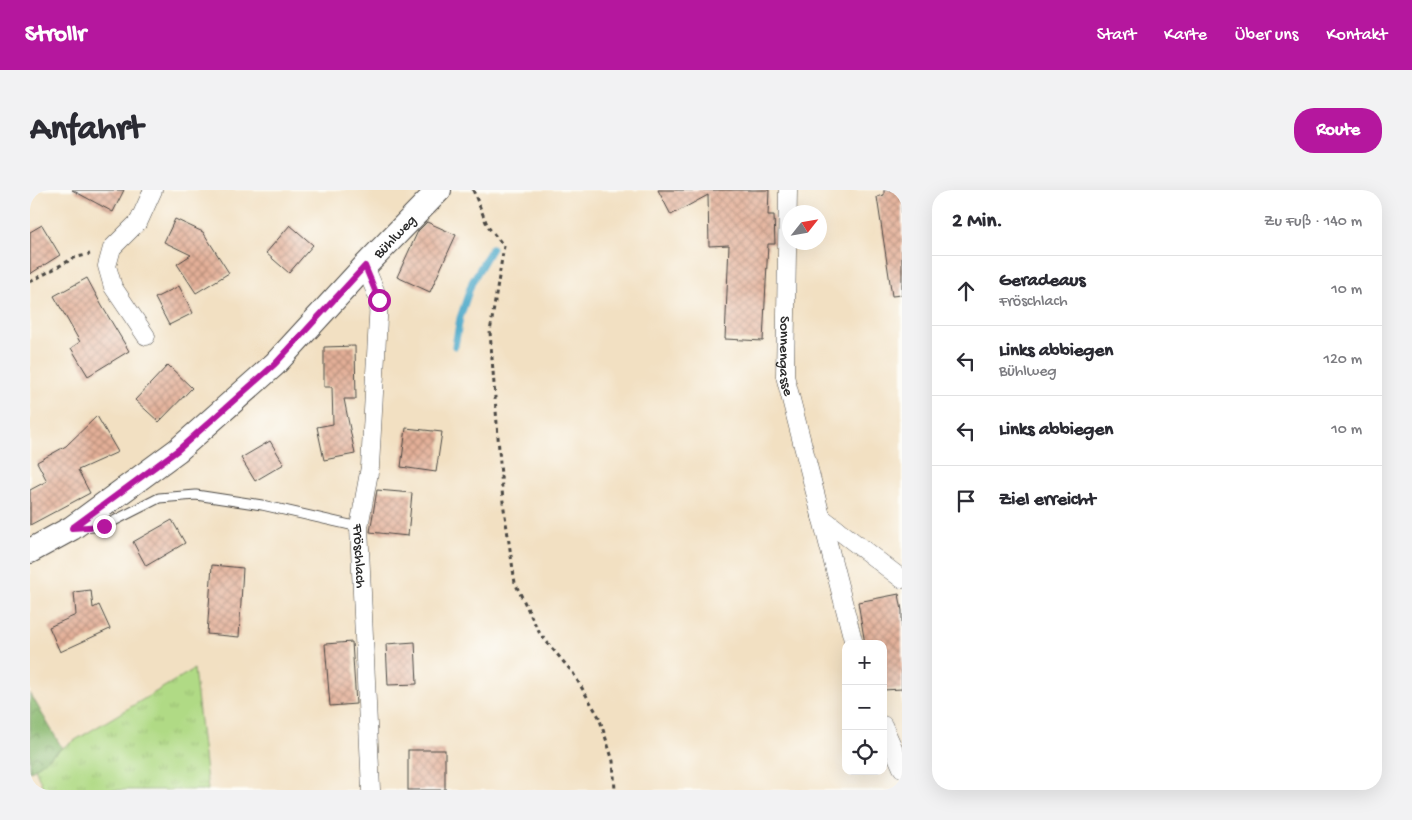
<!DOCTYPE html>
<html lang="de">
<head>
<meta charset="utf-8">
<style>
  :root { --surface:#fff; --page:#f2f2f3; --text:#2b2b33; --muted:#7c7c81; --line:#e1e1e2; --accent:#b5179e }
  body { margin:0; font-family:"Gochi Hand",sans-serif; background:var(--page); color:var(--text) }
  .controls { position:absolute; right:15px; bottom:15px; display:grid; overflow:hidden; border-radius:10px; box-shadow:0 5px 20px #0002 }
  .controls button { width:45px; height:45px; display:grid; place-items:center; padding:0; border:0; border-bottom:1px solid var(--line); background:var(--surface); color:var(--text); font:25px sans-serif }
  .compass { position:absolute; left:752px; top:15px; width:45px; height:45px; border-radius:50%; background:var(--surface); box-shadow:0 5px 20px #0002; rotate:59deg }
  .stop { position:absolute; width:15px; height:15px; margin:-11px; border:4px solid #b5179e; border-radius:50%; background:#fff }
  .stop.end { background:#b5179e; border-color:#fff; box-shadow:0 1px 5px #0008 }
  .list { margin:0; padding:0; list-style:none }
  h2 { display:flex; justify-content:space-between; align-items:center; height:65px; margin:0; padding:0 20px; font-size:21px }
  h2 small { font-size:16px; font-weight:400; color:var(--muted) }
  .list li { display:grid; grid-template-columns:32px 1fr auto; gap:15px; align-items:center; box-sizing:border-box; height:70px; padding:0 20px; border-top:1px solid var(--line) }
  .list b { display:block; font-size:19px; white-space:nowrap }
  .list p { margin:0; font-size:16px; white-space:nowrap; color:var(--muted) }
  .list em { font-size:16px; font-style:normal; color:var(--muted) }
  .icon { flex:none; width:28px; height:28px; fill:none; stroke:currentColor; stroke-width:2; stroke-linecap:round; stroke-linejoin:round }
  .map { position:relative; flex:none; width:872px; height:600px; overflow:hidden; border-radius:20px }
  header { display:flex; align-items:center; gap:30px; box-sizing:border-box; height:70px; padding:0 25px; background:var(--accent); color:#fff }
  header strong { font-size:24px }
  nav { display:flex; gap:28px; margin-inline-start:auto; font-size:18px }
  .intro { display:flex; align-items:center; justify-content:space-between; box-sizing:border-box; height:120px; padding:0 30px }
  h1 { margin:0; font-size:35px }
  .button { padding:12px 22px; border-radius:20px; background:var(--accent); color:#fff; font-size:18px; font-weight:700 }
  main { display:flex; gap:30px; padding:0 30px }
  aside { flex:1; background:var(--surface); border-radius:20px; box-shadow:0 5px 20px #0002 }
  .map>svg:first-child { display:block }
  .grass { fill:url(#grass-tufts); stroke:#6e8258 }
  .forest { fill:url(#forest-crowns); stroke:#5c724e }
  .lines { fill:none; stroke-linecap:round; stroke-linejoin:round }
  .stream { stroke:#4aa7c8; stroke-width:7 }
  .building { fill:url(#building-cross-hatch) }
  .lane-casing { stroke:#494642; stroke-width:11 }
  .street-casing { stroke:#494642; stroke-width:19 }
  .secondary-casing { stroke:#494642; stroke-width:26 }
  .path { stroke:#494642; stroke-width:3; stroke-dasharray:4 4; stroke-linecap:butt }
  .lane { stroke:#fff; stroke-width:9 }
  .street { stroke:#fff; stroke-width:18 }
  .secondary { stroke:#fff; stroke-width:24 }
  .route { stroke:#b5179e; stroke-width:6 }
  .labels { text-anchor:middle; stroke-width:4; stroke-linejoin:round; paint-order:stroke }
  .street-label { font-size:15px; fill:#2b2b2b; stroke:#fdfcf7 }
</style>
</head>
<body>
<header>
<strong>Strollr</strong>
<nav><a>Start</a><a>Karte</a><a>Über uns</a><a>Kontakt</a></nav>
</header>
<div class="intro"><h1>Anfahrt</h1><a class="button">Route</a></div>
<main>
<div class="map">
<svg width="872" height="600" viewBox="0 0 872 600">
  <defs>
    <pattern id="grass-tufts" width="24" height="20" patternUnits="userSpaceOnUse" patternTransform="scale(1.25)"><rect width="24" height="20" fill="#b0da85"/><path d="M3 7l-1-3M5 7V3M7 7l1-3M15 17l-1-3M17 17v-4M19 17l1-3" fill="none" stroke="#98bb73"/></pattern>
    <pattern id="forest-crowns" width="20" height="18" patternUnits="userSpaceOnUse" patternTransform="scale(1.25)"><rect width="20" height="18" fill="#8cba72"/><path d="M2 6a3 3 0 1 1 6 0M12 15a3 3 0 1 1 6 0" fill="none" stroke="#73975e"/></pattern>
    <pattern id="building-cross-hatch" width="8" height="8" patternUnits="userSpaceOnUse" patternTransform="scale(1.25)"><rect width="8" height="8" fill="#e3af97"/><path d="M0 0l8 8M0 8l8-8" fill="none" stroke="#b88f7b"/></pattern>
  </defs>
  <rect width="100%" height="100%" fill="#fdfcf7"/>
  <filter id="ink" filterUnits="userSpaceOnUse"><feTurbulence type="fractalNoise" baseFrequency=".02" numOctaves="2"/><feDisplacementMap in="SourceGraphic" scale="10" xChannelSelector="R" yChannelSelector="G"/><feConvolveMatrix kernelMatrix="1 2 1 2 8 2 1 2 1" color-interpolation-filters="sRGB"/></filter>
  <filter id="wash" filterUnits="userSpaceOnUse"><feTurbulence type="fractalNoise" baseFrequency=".0096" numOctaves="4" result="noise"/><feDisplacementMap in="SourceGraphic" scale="20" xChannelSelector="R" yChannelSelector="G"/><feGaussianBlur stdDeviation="1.12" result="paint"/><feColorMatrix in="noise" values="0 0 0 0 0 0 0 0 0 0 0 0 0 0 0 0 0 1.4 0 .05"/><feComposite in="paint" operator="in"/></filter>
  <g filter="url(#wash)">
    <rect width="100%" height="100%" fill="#f2e0c2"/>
    <!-- grass -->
    <path class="grass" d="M164 479 178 600H14L5 578 32 558Z"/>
    <!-- forest -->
    <path class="forest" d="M0 503 32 558 0 582Z"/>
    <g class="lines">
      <!-- stream -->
      <path class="stream" d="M425 156 430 128 442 92 462 58"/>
    </g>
    <g id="blocks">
      <!-- building -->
      <g class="building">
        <path d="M42 0H94L83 22Z"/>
        <path d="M628 0H739L738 25H744L745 54H738L733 151 695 149 699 55 679 56 678 5 641 25Z"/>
        <path d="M854 0H872V105L862 106 847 7 854 5Z"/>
        <path d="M145 29 173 42 199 83 166 103 147 74 161 65 134 52Z"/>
        <path d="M397 32 426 45 400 102 367 87 388 41Z"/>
        <path d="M12 35 30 65 0 84V42Z"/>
        <path d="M260 35 283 55 259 83 236 63Z"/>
        <path d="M57 88 72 116 99 161 58 186 41 158 50 152 24 106Z"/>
        <path d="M149 96 163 123 139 135 125 108Z"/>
        <path d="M325 156 326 209H314L325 264 294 270 287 237 303 234 302 197H294V157Z"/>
        <path d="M138 175 162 198 129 232 105 210Z"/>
        <path d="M67 226 88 262 48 280 60 303 0 335V300L17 291 7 272 36 256Z"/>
        <path d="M376 238 412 242 406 282 371 277Z"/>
        <path d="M240 251 254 274 225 291 211 268Z"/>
        <path d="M347 300 382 303 378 346 340 342Z"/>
        <path d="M142 330 155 353 116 376 103 352Z"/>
        <path d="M182 375 213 378 209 447 177 444Z"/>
        <path d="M61 400 63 418 69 415 80 439 30 462 19 437 46 425 44 402Z"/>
        <path d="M869 404 872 421V499L853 500V454H835L828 412Z"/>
        <path d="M322 452 326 514 300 516 295 454Z"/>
        <path d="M385 452 387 494 358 495 356 454Z"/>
        <rect x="378" y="560" width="37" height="40"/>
      </g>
    </g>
  </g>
  <g filter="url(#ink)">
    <use href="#blocks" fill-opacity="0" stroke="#494642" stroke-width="1"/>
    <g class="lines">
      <defs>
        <path id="lane" d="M52 338 74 336 129 308 166 305 232 315 329 337"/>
        <g id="street">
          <path id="s1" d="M758 0 755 186 824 454"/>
          <path id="s2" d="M335 76 349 110 340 277 329 337 341 600"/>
          <path d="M116 146 83 97 77 76 82 58 109 31 123 0"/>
          <path d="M791 327 872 389"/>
          <path d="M853 535 872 578"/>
        </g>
        <g id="secondary">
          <path id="s3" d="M0 361 42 338 148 260 245 174 335 76 409 0"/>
        </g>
      </defs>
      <!-- lane casing -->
      <use href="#lane" class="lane-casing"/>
      <!-- street casing -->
      <use href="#street" class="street-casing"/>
      <!-- secondary casing -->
      <use href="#secondary" class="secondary-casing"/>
      <!-- path -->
      <g class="path">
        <path d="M443 0 458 37 474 56 460 142 473 312 485 393 510 444 543 483 569 527 583 571 585 600"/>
        <path d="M0 92 44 68 60 64"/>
      </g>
      <!-- lane -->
      <use href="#lane" class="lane"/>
      <!-- street -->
      <use href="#street" class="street"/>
      <!-- secondary -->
      <use href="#secondary" class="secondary"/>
    </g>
  </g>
  <g class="lines" filter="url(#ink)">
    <!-- route -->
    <path class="route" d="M74 336 42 338 148 260 245 174 335 76 349 110"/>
  </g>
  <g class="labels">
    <!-- street labels -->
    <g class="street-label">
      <text dy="5" stroke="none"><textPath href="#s3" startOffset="484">Bühlweg</textPath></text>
      <text dy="5" stroke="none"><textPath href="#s1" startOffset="166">Sonnengasse</textPath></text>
      <text dy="5" stroke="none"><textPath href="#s2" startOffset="294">Fröschlach</textPath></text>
    </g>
  </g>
</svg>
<div class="controls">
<button>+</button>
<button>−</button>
<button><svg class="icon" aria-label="locate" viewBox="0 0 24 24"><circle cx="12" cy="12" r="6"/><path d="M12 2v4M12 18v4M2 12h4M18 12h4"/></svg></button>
</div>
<svg class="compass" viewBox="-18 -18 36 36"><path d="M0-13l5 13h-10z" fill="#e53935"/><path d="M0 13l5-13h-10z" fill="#7c7c81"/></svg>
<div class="stop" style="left:349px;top:110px"></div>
<div class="stop end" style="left:74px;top:336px"></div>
</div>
<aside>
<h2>2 Min.<small>Zu Fuß · 140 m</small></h2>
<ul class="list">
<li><svg class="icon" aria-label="ahead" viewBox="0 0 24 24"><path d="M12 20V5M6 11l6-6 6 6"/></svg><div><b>Geradeaus</b><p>Fröschlach</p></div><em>10 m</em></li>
<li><svg class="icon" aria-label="left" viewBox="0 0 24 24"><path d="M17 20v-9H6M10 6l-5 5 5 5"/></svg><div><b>Links abbiegen</b><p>Bühlweg</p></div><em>120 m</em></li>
<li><svg class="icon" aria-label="left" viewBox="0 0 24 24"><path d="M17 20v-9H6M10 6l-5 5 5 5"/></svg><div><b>Links abbiegen</b></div><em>10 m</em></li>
<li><svg class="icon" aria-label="arrive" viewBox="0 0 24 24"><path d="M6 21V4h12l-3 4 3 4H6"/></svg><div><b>Ziel erreicht</b></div></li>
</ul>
</aside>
</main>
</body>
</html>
